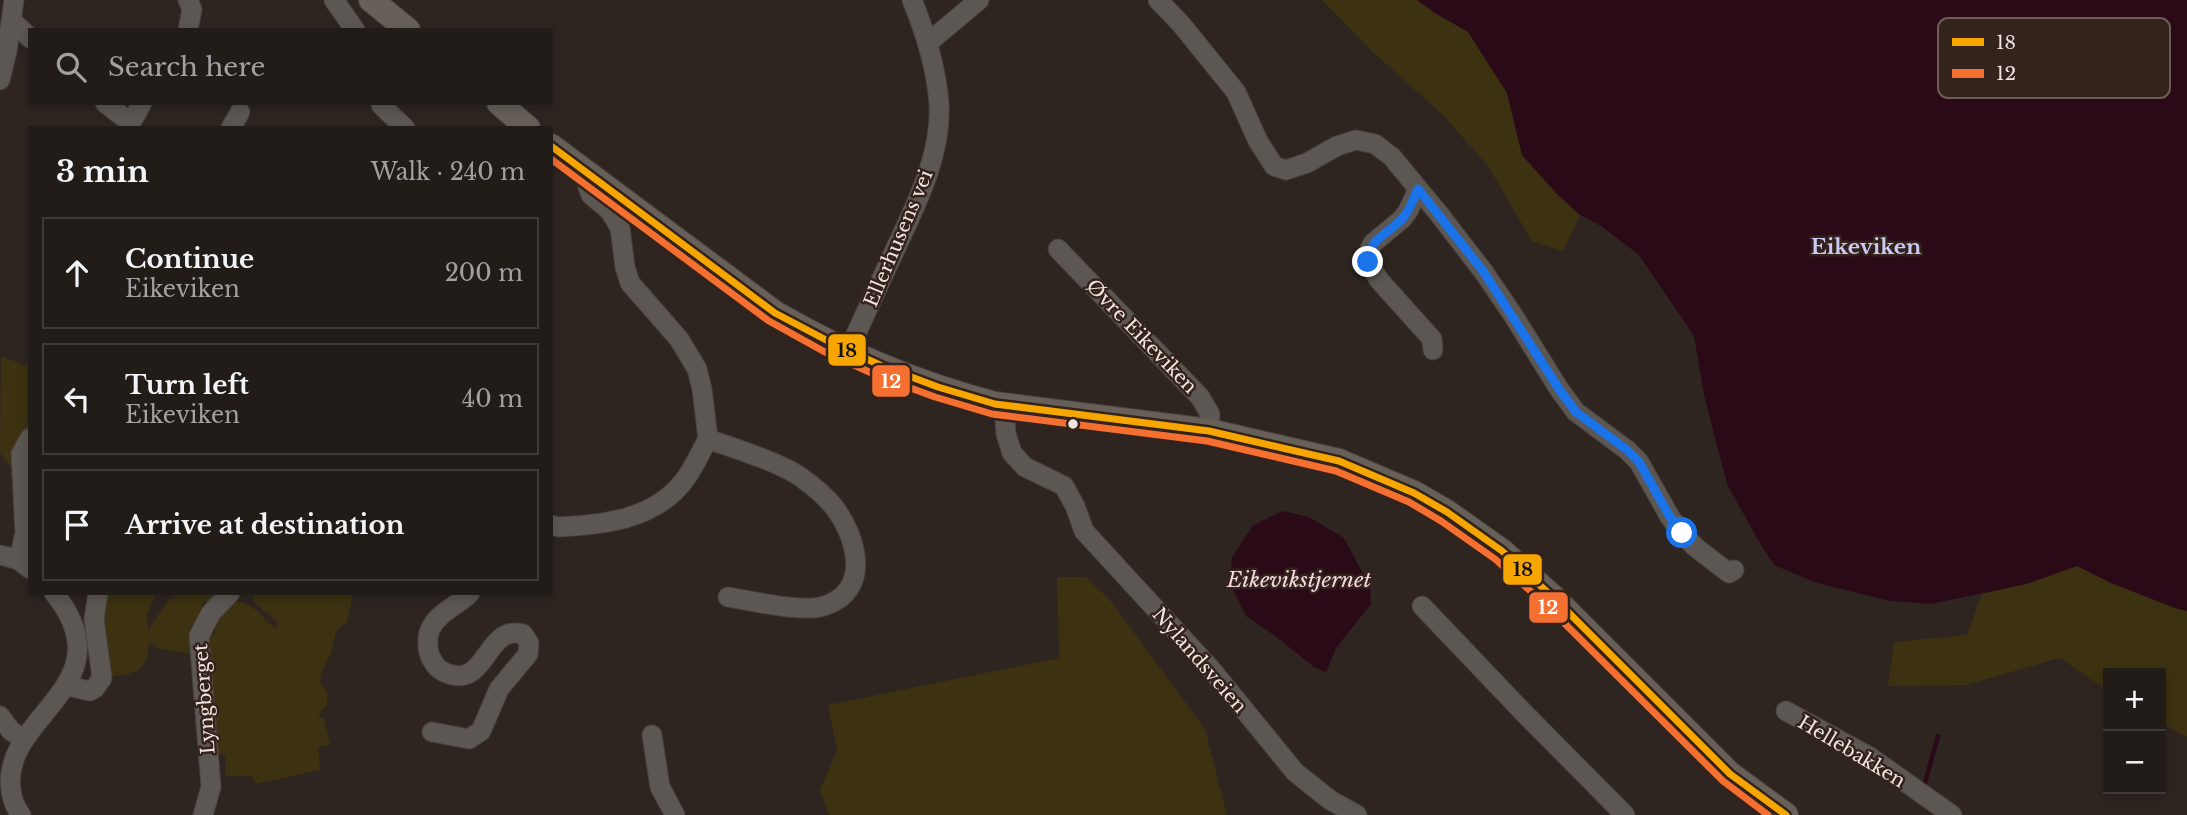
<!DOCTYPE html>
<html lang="en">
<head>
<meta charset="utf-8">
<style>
  :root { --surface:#221c19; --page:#2a2522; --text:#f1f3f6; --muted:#a2a1a2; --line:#3f3a38 }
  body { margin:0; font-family:"Libre Baskerville",serif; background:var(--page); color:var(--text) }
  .controls { position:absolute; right:21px; bottom:21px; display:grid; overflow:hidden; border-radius:0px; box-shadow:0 4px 10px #0003 }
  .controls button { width:63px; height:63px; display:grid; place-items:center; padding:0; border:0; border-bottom:2px solid var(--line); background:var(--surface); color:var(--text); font:35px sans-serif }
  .stop { position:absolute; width:21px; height:21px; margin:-16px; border:5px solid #1a73e8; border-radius:50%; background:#fff }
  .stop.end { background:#1a73e8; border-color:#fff; box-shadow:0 2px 7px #0008 }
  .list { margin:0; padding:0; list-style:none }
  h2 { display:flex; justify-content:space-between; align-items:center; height:91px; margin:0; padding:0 28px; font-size:30px }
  h2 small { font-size:23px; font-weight:400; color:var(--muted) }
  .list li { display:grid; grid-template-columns:46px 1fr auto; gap:21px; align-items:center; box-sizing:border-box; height:112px; margin:0 14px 14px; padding:0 14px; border:2px solid var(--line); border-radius:0px }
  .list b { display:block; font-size:26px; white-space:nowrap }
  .list p { margin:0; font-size:23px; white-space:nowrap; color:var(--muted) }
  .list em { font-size:23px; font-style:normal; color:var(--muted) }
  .icon { flex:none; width:38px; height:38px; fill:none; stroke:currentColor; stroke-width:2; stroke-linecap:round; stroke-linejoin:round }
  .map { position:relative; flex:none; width:2187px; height:815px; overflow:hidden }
  .search { position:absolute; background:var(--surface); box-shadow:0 4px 10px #0003; left:28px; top:28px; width:525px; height:77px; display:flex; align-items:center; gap:18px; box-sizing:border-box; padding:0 24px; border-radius:0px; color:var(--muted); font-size:26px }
  .panel { position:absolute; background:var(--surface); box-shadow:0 4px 10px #0003; left:28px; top:126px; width:525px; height:469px; border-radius:0px }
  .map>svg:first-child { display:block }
  .green { fill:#3c3211 }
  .water { fill:#2b0a17 }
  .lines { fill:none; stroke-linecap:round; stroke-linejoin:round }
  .stream { stroke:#2b0a17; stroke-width:4.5 }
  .minor-casing { stroke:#48413c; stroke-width:21 }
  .major-casing { stroke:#48413c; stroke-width:26 }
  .minor { stroke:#5d5753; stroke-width:19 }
  .major { stroke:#676059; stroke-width:24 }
  .bus-1-casing { stroke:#33231c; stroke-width:12 }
  .bus-2-casing { stroke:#33231c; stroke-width:12 }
  .bus-1 { stroke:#f7a600; stroke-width:7 }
  .bus-2 { stroke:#f46f30; stroke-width:7 }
  .route { stroke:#1a73e8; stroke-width:9 }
  .bus-dot { fill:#efe4df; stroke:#33231c; stroke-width:2.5 }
  .labels { text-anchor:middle; stroke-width:5; stroke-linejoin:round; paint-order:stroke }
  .street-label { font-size:19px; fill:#efe4df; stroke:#33231c }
  .neighbourhood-label { font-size:21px; font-weight:bold; fill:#ccc9f4; stroke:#33231c }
  .water-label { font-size:21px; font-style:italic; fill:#f6d7df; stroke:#33231c }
  .key { fill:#33231c; stroke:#6b5d56; stroke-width:2 }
  .key-label { font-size:19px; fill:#efe4df }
  .line-badge { stroke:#33231c; stroke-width:2.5 }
  .badge-label { font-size:19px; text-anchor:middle; font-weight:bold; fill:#fff }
  .pale-badge-label { font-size:19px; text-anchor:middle; font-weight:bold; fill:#111 }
</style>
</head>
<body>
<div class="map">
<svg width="2187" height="815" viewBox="0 0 2187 815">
  <rect width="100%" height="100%" fill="#2e2521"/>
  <!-- green -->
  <g class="green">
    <path d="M1322 0H1417L1435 13 1468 32 1507 93 1522 155 1556 193 1580 215 1563 251 1532 241 1488 166 1444 116 1374 53Z"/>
    <path d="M1 356 30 367V428L27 431 16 474 0 453Z"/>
    <path d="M2077 566 2111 583 2175 608 2187 611V737L2161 723V673H2108V691L2060 658 1966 685 1888 686 1894 642 1967 635 1982 594 2026 584Z"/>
    <path d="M1057 577H1086L1110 600 1205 729 1227 815H829L820 790 837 750 828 705 1059 658Z"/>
    <path d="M102 593H156L147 614 148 630 170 598 175 599V593H220L212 601H203L190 654 157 648 149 641C149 669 137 675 110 676L100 605Z"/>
    <path d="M252 593H353L347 622 336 631 331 653 321 674 320 683 327 691V706L320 711 319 717 324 719 330 745 318 747 320 770 256 784 251 776H226L225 755 215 752 204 636 215 634 212 618 229 601C253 600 259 615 276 629L277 622 254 602Z"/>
  </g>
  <!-- water -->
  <g class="water">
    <path d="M1417 0H2187V611L2175 608 2111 583 2077 566 2026 584 1931 604 1890 601 1817 583 1774 565 1758 540 1727 484 1704 395 1694 336 1639 255 1601 226 1580 215 1556 193 1522 155 1507 93 1468 32 1435 13Z"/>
    <path d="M1283 511 1309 517 1344 538 1370 587 1371 604 1336 648 1326 672 1314 667 1274 635 1246 616 1230 583 1232 558 1253 525Z"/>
  </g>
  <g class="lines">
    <!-- stream -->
    <path class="stream" d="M1924 786 1938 736"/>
    <defs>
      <g id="minor">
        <path d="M188 0 192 9 188 30"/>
        <path d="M334 0 355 30"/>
        <path d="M1158 0 1181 24 1236 92 1258 141 1274 166 1286 170 1307 163 1337 146 1356 140 1375 144 1392 157 1439 214 1483 271 1513 315 1559 389 1576 412 1627 450 1639 462 1670 517 1682 533 1695 547 1729 573 1734 570"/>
        <path d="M12 21 30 38"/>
        <path d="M929 42 979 0"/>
        <path d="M0 80 7 51 14 0"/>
        <path d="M105 103 131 123 142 103"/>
        <path d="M381 105 405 128"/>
        <path d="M231 128 240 112"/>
        <path d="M592 177 588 187 591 195 610 211 620 228 625 267 630 283 679 339 697 369 702 389 708 439C733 448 782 463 802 478 813 486 826 497 834 507 857 537 872 591 824 606 801 613 753 601 728 597"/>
        <path d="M1418 189 1408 211 1402 219 1373 243 1368 253V262L1379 280 1432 339 1433 350"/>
        <path d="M1058 249 1200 397 1210 414 1209 431"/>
        <path d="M848 352C863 318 879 284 895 250 916 204 942 155 939 103 936 66 926 34 912 0"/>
        <path d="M1004 406 1006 434 1012 453 1025 467 1064 486 1075 506 1084 531 1210 668 1295 772 1330 800 1357 815"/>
        <path d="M551 525 558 527C602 525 653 520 683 482 693 470 700 453 708 439"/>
        <path d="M0 555 19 560 30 569"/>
        <path d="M19 560 25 533 21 454 30 438"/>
        <path d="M1422 606 1523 712 1625 815"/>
        <path d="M67 686 90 691 95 688 102 678 94 619 98 593"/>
        <path d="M1786 711 1870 757 1952 815"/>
        <path d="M0 716 11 731 24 739"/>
        <path d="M432 732 469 739 481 731 499 689 528 654 529 643 523 634C486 624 487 687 449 674 439 671 435 666 430 656 427 648 427 637 430 630 437 613 457 606 470 593"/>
        <path d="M652 735 660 787 675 815"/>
        <path d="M21 815C15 807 12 800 11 790 0 715 129 686 54 593"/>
        <path d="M203 815 211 787 199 636 211 613 230 593"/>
      </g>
      <g id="major">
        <path d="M371 0 408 30"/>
        <path d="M499 103 528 128"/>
        <path d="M551 146 775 313C844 353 918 384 995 404L1209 431 1339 461 1414 493 1447 512 1502 551 1554 598 1730 774 1786 815"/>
      </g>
    </defs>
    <!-- minor casing -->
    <use href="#minor" class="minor-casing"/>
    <!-- major casing -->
    <use href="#major" class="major-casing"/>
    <!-- minor -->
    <use href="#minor" class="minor"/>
    <!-- major -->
    <use href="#major" class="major"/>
    <defs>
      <path id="bus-1" d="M551 146 775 313 828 341 882 366 938 387 995 404 1209 431 1339 461 1414 493 1447 512 1502 551 1554 598 1730 774 1786 815"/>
      <path id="bus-2" d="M551 159 769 321 823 351 878 376 935 397 992 414 1207 441 1336 471 1409 502 1441 521 1495 559 1547 606 1723 781 1768 815"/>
    </defs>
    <!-- bus-1 casing -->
    <use href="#bus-1" class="bus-1-casing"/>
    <!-- bus-2 casing -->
    <use href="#bus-2" class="bus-2-casing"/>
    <!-- bus-1 -->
    <use href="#bus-1" class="bus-1"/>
    <!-- bus-2 -->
    <use href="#bus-2" class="bus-2"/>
  </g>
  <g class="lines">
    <!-- route -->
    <path class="route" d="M1368 262C1368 239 1388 234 1402 219 1410 211 1413 199 1418 189L1483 271 1559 389 1576 412 1627 450 1639 462 1670 517 1682 533"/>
  </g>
  <!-- markers -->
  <circle class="bus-dot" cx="1073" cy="424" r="6"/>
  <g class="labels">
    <!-- street labels -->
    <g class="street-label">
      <text transform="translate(898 238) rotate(-67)" y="7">Ellerhusens vei</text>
      <text transform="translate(1142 336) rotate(46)" y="7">Øvre Eikeviken</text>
      <text transform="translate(1200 660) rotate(49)" y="7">Nylandsveien</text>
      <text transform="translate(204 699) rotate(-94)" y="7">Lyngberget</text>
      <text transform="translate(1852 751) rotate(31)" y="7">Hellebakken</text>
    </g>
    <!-- neighbourhood labels -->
    <g class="neighbourhood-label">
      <text x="1866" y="254">Eikeviken</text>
    </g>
    <!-- water labels -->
    <g class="water-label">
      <text x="1299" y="587">Eikevikstjernet</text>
    </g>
  </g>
  <!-- legend -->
  <rect x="1938" y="18" width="232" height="80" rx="10" class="key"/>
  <rect x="1952" y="38" width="32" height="8" fill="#f7a600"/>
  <rect x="1952" y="69" width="32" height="9" fill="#f46f30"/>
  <g class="key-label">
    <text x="1996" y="49">18</text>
    <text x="1996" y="80">12</text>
  </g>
  <g class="line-badge">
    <rect x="827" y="333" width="40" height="34" rx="7" fill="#f7a600"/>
    <rect x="871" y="364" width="40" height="34" rx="7" fill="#f46f30"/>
    <rect x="1502" y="553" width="41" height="33" rx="7" fill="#f7a600"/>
    <rect x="1528" y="591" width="41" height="33" rx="7" fill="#f46f30"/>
  </g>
  <g class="badge-label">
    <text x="891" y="388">12</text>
    <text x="1548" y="614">12</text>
  </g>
  <g class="pale-badge-label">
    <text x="847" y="357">18</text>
    <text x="1523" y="576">18</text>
  </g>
</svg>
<div class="controls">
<button>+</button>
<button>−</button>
</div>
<div class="stop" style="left:1682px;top:533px"></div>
<div class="stop end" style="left:1368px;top:262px"></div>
<div class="search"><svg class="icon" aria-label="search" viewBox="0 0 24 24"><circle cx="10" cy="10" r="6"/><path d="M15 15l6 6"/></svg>Search here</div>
<section class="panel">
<h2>3 min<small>Walk · 240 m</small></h2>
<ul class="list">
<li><svg class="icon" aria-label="ahead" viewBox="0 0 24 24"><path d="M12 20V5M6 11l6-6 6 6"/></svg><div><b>Continue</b><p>Eikeviken</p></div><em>200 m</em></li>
<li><svg class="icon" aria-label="left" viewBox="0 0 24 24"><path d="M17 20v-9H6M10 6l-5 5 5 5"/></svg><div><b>Turn left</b><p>Eikeviken</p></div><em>40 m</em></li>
<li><svg class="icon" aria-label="arrive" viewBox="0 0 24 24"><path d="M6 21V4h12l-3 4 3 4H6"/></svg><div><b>Arrive at destination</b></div></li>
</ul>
</section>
</div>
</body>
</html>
